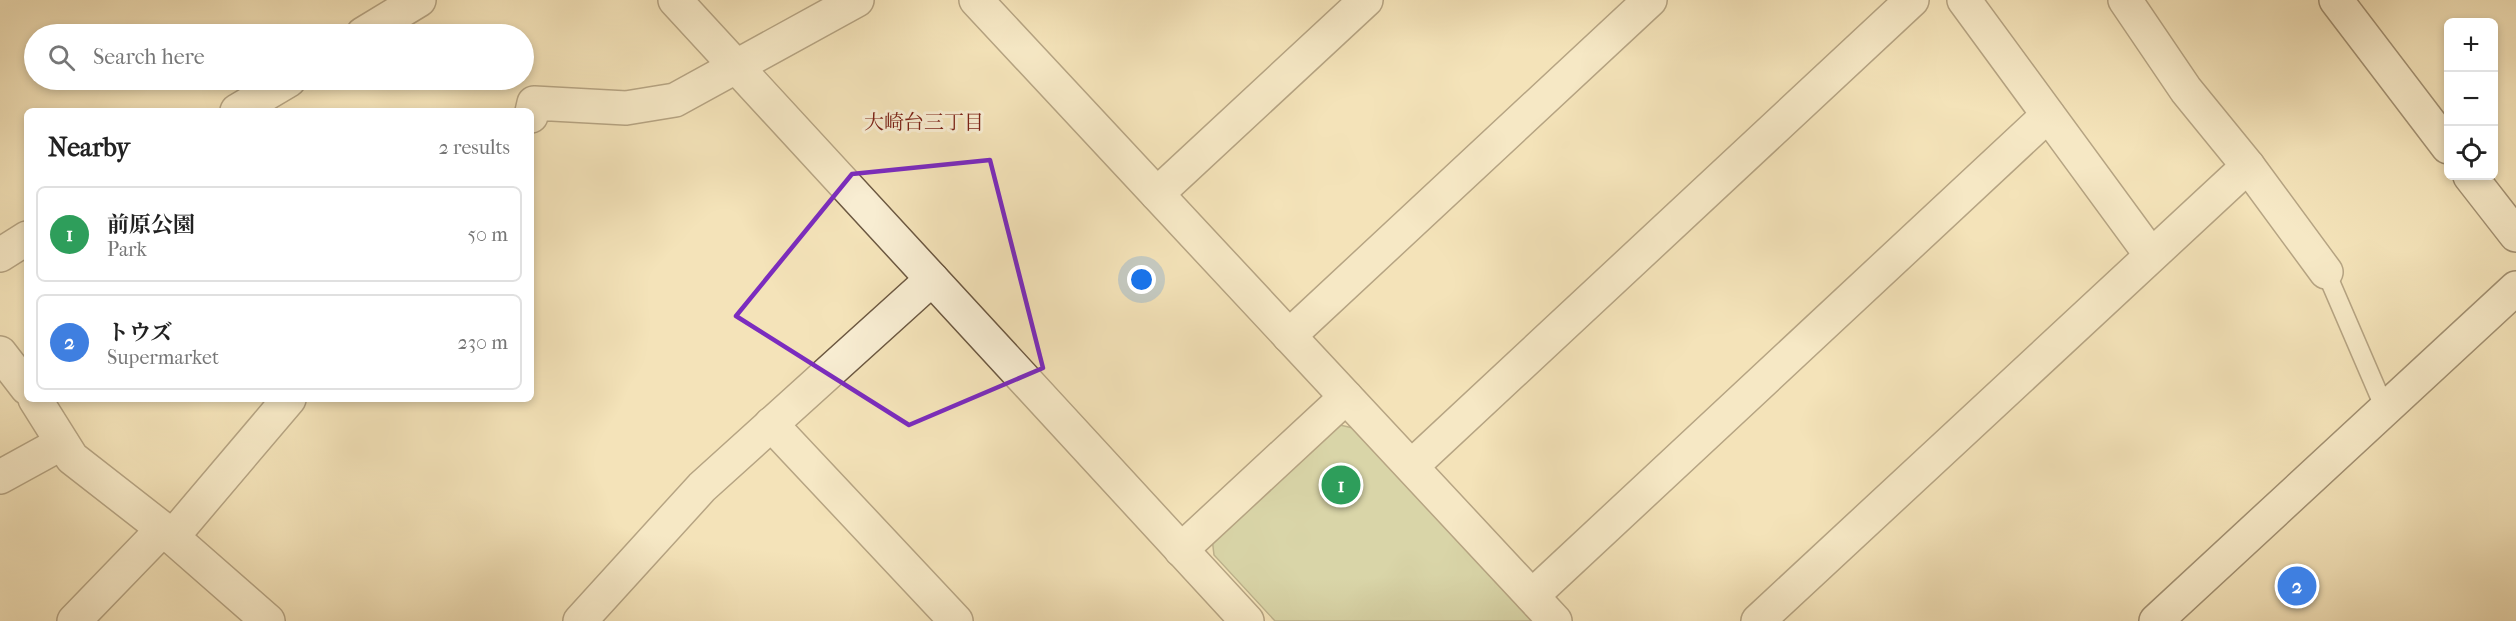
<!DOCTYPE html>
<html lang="en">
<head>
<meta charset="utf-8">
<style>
  :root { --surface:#fff; --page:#f2f2f2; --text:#222; --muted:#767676; --line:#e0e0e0; --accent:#8f2418 }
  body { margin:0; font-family:"IM FELL French Canon","Noto Serif JP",serif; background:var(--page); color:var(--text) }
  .controls { position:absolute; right:18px; top:18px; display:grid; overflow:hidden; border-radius:9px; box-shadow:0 3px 9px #0003 }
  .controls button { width:54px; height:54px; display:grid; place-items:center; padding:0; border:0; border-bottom:2px solid var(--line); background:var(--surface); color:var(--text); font:30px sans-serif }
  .you { position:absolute; left:1142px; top:280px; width:21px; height:21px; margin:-15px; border:4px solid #fff; border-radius:50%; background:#1a73e8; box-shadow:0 0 0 9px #1a73e833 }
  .badge { display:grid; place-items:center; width:39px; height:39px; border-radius:50%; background:var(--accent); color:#fff; font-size:20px; font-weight:700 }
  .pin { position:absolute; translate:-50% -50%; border:3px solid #fff; box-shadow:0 2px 6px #0006 }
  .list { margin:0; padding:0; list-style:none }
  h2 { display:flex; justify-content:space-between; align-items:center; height:78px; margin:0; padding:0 24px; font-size:26px }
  h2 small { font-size:20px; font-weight:400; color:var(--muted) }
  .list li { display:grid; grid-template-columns:39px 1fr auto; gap:18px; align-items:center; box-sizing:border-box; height:96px; margin:0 12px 12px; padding:0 12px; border:2px solid var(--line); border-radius:9px }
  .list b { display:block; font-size:22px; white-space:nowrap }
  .list p { margin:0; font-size:20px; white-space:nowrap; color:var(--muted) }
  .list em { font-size:20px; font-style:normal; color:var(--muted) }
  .icon { flex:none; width:33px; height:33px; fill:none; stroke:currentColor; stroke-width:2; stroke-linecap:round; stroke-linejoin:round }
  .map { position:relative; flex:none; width:2516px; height:621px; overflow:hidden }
  .search { position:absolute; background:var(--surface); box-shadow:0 3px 9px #0003; left:24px; top:24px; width:510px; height:66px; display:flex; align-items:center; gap:15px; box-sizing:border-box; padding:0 21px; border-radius:33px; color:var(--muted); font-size:22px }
  .panel { position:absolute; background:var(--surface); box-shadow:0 3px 9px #0003; left:24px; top:108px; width:510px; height:294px; border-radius:9px }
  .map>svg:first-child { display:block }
  .green { fill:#b8c492; stroke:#7c7756; stroke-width:1.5 }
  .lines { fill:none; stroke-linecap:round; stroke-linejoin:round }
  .lane-casing { stroke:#6c5841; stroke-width:21 }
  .street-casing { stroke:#6c5841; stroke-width:36 }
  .secondary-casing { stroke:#3f2a19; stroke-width:36 }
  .lane { stroke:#f8edd2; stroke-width:18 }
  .street { stroke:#f8edd2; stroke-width:33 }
  .secondary { stroke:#f8edd2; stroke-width:33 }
  .marked { fill:none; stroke:#7b2cbf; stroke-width:4.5; stroke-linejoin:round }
  .labels { text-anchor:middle; stroke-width:6; stroke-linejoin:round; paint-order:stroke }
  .neighbourhood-label { font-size:20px; fill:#7a1f14; stroke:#f8edd2 }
</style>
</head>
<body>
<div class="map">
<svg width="2516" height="621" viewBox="0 0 2516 621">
  <rect width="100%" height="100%" fill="#f4e3b9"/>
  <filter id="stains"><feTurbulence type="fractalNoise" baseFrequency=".00333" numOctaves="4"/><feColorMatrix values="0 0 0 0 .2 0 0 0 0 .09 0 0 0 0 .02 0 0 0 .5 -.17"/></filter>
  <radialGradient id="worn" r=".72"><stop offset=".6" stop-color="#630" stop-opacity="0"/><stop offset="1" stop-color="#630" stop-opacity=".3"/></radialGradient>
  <!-- green -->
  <path class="green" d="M1331 423 1366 431 1536 621H1275L1214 555 1212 538Z"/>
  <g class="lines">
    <defs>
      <path id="lane" d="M2326 272 2385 409"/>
      <g id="street">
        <path d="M675 0 1247 621"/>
        <path d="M976 0 1555 621"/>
        <path d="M1964 0 2151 255"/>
        <path d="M2125 0 2186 90 2248 166 2326 272"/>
        <path d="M363 34 419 0"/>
        <path d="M237 111 289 80"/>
        <path d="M531 116 534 103 626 108 675 100 857 0"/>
        <path d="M1157 194 1366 0"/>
        <path d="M0 255 27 238"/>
        <path d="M1289 336 1650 0"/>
        <path d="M0 353 27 388"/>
        <path d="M35 399 72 458 163 529 268 621"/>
        <path d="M771 424 956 621"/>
        <path d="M1412 466 1912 0"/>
        <path d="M0 477 62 443"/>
        <path d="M172 537 289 399"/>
        <path d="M1181 550 1346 397"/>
        <path d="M1532 596 2048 115"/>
        <path d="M74 621 163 529"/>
        <path d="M580 621 702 487 932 279"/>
        <path d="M1758 621 2248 166"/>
      </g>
      <g id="secondary">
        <path d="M2336 0 2448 147"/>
        <path d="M2470 176 2516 235"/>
        <path d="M2156 621 2516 288"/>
      </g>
    </defs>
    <!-- lane casing -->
    <use href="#lane" class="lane-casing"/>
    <!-- street casing -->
    <use href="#street" class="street-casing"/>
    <!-- secondary casing -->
    <use href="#secondary" class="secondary-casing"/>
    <!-- lane -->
    <use href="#lane" class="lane"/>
    <!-- street -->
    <use href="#street" class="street"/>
    <!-- secondary -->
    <use href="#secondary" class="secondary"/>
  </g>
  <!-- marked area -->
  <path d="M0 0H2516V621H0ZM990 160 1043 368 909 425 736 316 852 174Z" fill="#f4e3b9" fill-opacity=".55" fill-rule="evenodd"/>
  <path class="marked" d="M990 160 1043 368 909 425 736 316 852 174Z"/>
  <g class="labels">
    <!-- neighbourhood labels -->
    <g class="neighbourhood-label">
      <text x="924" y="129">大崎台三丁目</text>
    </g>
  </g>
  <rect width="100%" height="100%" filter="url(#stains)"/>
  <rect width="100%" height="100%" fill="url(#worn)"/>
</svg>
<div class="controls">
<button>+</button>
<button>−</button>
<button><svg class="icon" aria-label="locate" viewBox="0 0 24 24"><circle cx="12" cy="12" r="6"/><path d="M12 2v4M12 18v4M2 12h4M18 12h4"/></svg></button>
</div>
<div class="you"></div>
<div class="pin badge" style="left:1341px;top:485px;background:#2e9e5b">1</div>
<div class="pin badge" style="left:2297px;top:586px;background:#3f7fe0">2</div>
<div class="search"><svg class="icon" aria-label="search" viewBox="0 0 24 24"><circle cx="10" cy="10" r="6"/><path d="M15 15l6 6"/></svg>Search here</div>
<section class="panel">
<h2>Nearby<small>2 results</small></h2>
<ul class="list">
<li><span class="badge" style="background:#2e9e5b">1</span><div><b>前原公園</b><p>Park</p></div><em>50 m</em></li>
<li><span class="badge" style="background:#3f7fe0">2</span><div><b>トウズ</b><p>Supermarket</p></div><em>230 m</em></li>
</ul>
</section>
</div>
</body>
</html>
